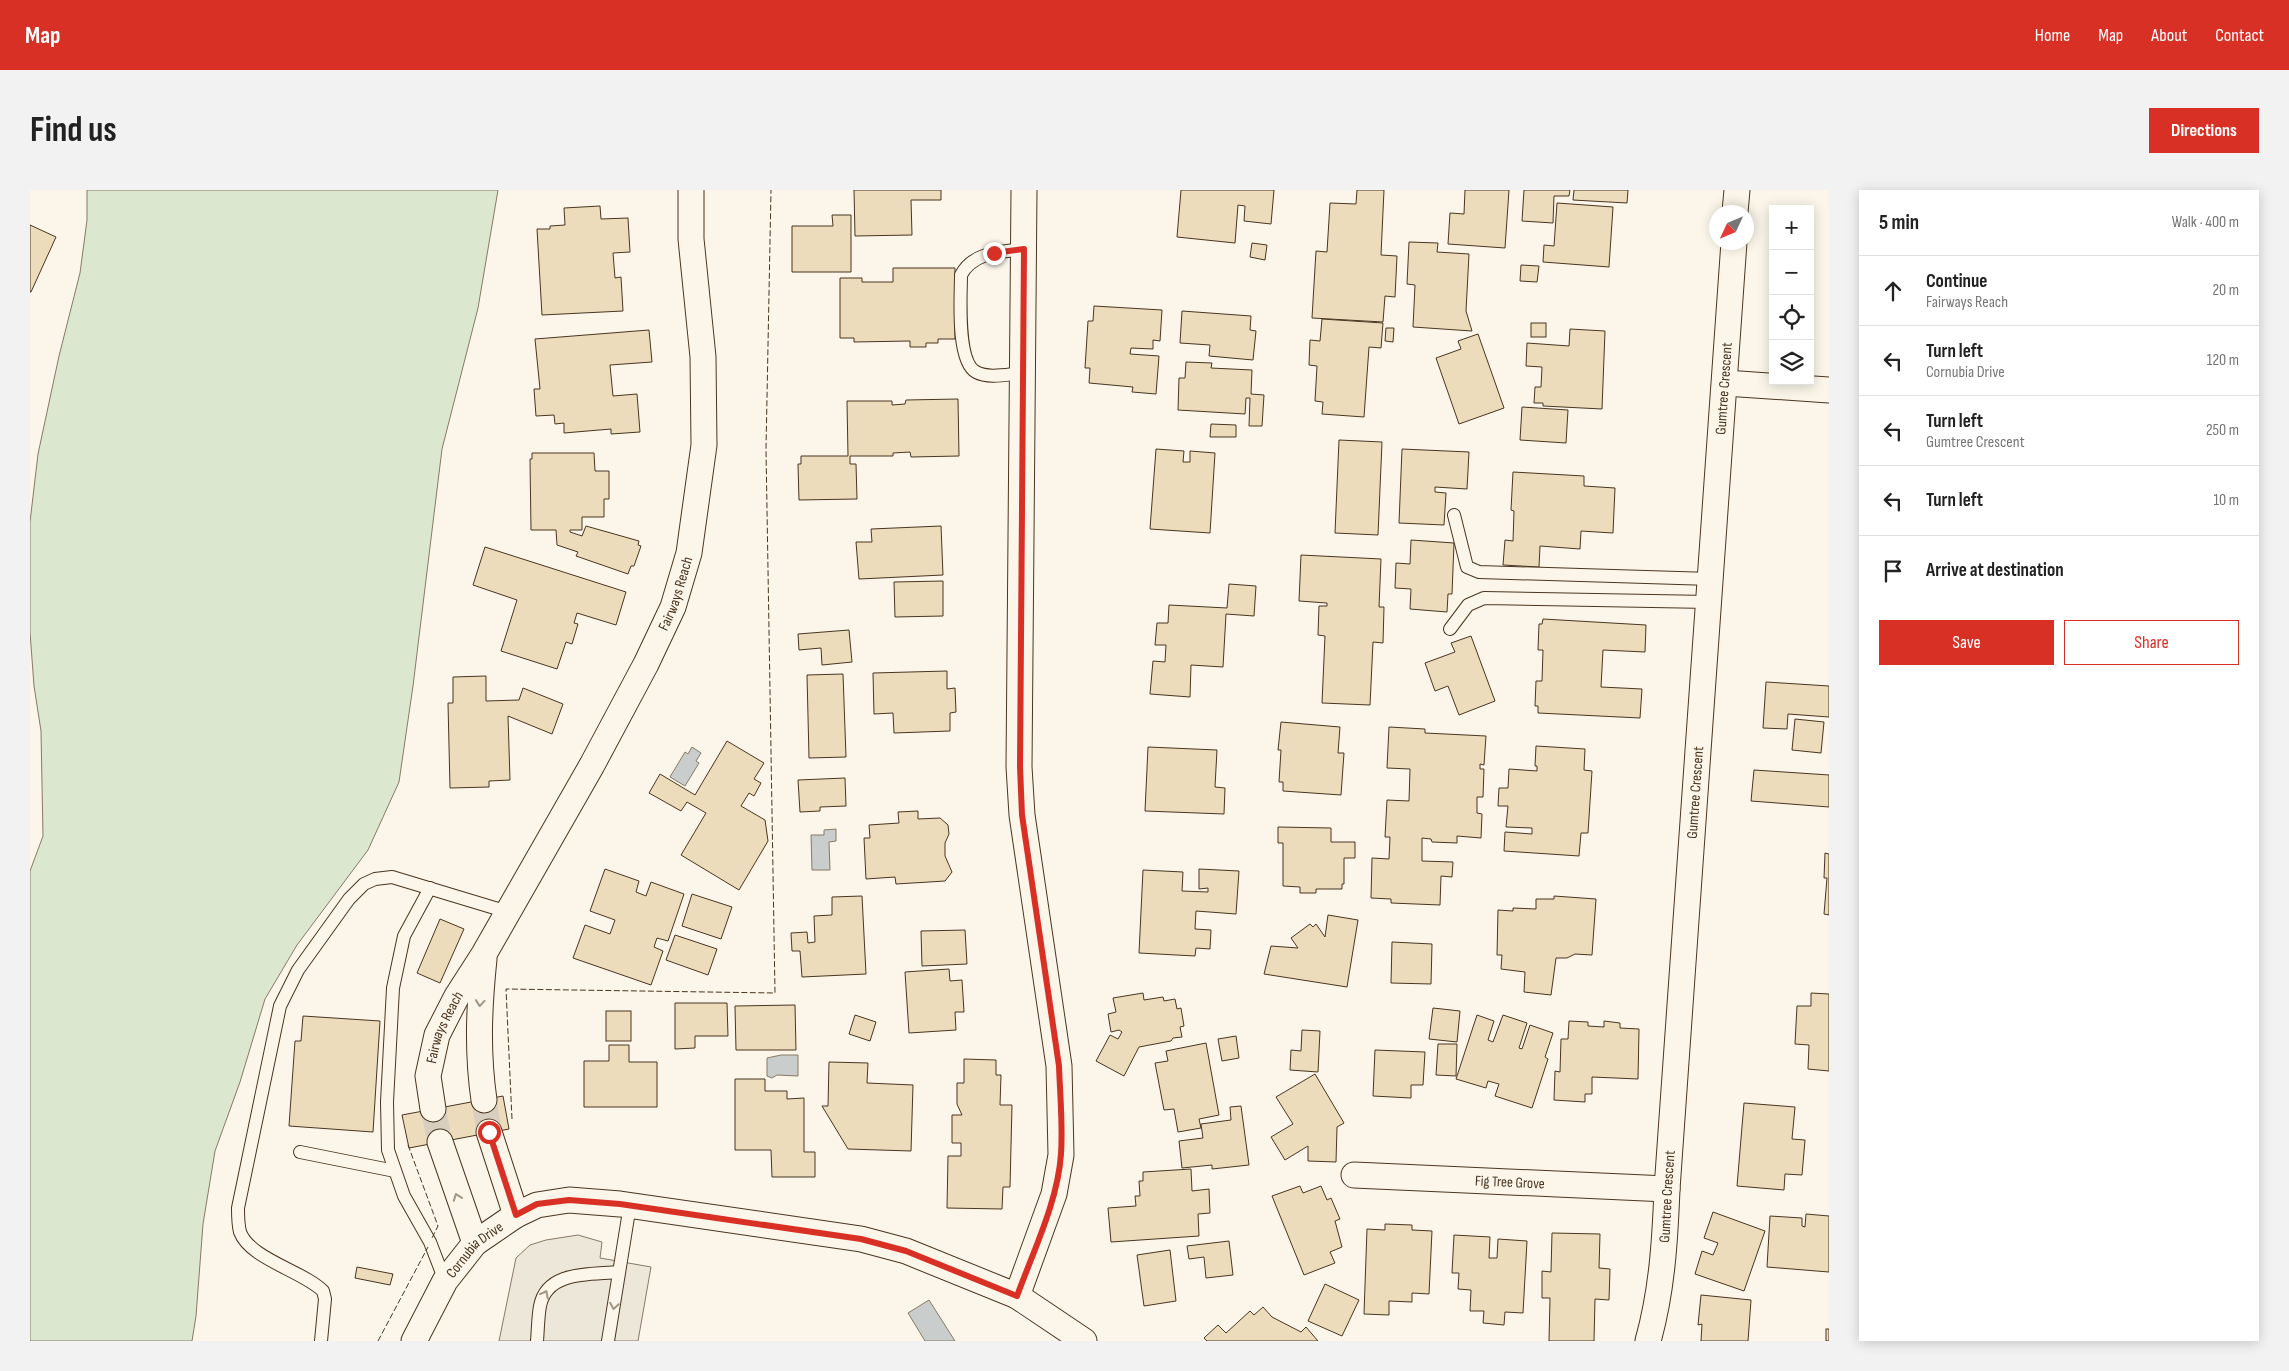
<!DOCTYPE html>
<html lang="en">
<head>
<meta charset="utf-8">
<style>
  :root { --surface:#fff; --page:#f2f2f2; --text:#222; --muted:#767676; --line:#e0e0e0; --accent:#d93025 }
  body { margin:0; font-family:"Sofia Sans Condensed",sans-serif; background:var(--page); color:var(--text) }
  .controls { position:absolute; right:15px; top:15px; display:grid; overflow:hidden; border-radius:0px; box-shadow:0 2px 12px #0003 }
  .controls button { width:45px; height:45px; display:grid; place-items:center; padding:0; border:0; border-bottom:1px solid var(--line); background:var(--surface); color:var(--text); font:25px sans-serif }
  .compass { position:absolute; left:1679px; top:15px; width:45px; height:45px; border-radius:50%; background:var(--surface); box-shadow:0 2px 12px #0003; rotate:226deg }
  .stop { position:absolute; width:15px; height:15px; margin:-11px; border:4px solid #d93025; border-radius:50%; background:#fff }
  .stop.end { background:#d93025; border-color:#fff; box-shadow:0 1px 5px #0008 }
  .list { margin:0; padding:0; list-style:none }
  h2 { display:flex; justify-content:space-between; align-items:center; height:65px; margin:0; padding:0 20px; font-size:21px }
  h2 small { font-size:16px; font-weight:400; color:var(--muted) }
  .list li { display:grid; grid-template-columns:32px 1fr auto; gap:15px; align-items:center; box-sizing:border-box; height:70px; padding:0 20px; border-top:1px solid var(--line) }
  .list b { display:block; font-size:19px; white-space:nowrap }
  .list p { margin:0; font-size:16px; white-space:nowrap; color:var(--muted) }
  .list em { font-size:16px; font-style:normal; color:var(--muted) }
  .actions { display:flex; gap:10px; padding:15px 20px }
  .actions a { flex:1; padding:11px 0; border:1px solid var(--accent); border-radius:0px; text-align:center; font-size:18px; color:var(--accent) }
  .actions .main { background:var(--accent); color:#fff }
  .icon { flex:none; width:28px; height:28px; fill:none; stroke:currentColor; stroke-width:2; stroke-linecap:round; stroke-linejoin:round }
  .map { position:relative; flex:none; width:1799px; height:1151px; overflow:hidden; border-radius:0px }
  header { display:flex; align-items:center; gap:30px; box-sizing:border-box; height:70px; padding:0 25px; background:var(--accent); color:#fff }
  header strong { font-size:24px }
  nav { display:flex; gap:28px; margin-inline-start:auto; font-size:18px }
  .intro { display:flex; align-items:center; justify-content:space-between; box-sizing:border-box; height:120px; padding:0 30px }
  h1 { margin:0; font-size:35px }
  .button { padding:12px 22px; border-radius:0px; background:var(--accent); color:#fff; font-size:18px; font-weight:700 }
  main { display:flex; gap:30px; padding:0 30px }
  aside { flex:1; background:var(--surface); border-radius:0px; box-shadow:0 2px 12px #0003 }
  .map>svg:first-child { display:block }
  .green { fill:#dce7d0; stroke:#887966 }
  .parking { fill:#ede7d9; stroke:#887966 }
  .water { fill:#c9cecd; stroke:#887966 }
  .building { fill:#ecdcbc; stroke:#4a3520 }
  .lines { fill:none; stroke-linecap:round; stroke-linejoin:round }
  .street-tunnel { stroke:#d8cfc1; stroke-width:25; stroke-dasharray:25 12; stroke-linecap:butt }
  .lane-casing { stroke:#4a3520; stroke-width:14 }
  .street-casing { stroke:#4a3520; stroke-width:27 }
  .lane { stroke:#fbf6e9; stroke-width:12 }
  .street { stroke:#fbf6e9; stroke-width:25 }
  .fence { stroke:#4a3520; stroke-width:1; stroke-dasharray:6 2.5; stroke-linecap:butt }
  .oneway { stroke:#a29684 }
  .route { stroke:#d93025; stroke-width:6 }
  .labels { text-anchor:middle; stroke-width:4; stroke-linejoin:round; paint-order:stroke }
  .street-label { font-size:15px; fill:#4a3520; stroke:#fbf6e9 }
</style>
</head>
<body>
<header>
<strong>Map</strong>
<nav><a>Home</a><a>Map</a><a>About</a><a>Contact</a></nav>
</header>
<div class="intro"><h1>Find us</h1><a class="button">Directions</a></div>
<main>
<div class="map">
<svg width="1799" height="1151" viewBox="0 0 1799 1151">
  <rect width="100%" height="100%" fill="#fbf6e9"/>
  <!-- green -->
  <path class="green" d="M57 0H468L448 118 412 259 383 496 369 592 338 660 267 755 235 809 210 892 185 961 173 1034 166 1126 162 1151H0V681L13 646 11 541 4 496 0 442V332L8 264 29 166 50 83 57 30Z"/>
  <!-- parking -->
  <path class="parking" d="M548 1045 572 1052 570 1068 621 1077 608 1151H469L486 1068 500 1055 516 1050Z"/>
  <!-- water -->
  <g class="water">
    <path d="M662 557 671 563 666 571 669 573 655 596 640 587 655 562 658 564Z"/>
    <path d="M806 639V651L799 652 800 680H782L781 645H794V640Z"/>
    <path d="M751 865H768V886L747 885 742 888 737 886V868Z"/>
    <path d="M899 1110 925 1151H895L878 1123Z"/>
  </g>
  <!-- building -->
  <g class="building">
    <path d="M824 0H911V10H881L882 45 825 46Z"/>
    <path d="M1151 0H1244L1241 34 1214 31 1215 16 1208 15 1205 53 1147 47Z"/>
    <path d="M1327 0H1354L1351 65 1367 66 1365 107 1355 106 1353 132 1282 128 1286 61 1297 62 1300 13 1326 14Z"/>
    <path d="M1435 0H1479L1475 58 1418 54 1420 23 1434 24Z"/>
    <path d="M1494 0H1540L1539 6H1524L1523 33 1492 31Z"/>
    <path d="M1544 0H1598L1597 13 1543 10Z"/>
    <path d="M1527 13 1583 17 1579 77 1513 72 1514 55 1524 56Z"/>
    <path d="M570 16 571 29 598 28 600 62 583 63 585 88 591 87 593 121 512 125 507 39H520V36L535 35 534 18Z"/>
    <path d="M802 25H821V82H762V36H803Z"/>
    <path d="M0 35 26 47 1 102H0Z"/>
    <path d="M1379 52 1408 53 1407 62 1439 64 1436 121 1442 141 1383 137 1385 95 1377 94Z"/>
    <path d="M1222 53 1237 55 1235 70 1220 67Z"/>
    <path d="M1491 75 1509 76 1507 92 1490 91Z"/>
    <path d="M863 78H925V149H908V153H896V157H880V151L824 152V148H810V88H832V92H863Z"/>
    <path d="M1064 116 1132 120 1130 151 1123 150V159L1101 158 1100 164 1129 166 1126 204 1102 202 1103 197 1059 193 1060 178H1055L1058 131H1063Z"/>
    <path d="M1152 121 1221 126 1220 140 1226 141 1223 170 1179 166 1180 155 1150 153Z"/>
    <path d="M1292 129 1353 133 1351 158 1339 157 1334 227 1292 224 1293 212 1285 211 1287 176 1279 175 1280 150 1290 151Z"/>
    <rect x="1501" y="133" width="15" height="14"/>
    <path d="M1356 138H1364L1363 152 1355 151Z"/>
    <path d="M1540 139 1575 141 1572 219 1513 216V213H1504L1505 197H1511L1512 177 1496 176 1497 153 1539 156Z"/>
    <path d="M619 140 622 172 580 175 583 206 607 204 610 242 581 244V239L534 243V233L525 234 524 225 506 226 504 199H510L505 149Z"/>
    <path d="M1448 144 1474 218 1429 234 1406 168 1431 159 1428 151Z"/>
    <path d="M1156 172 1182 173 1181 178 1222 180 1221 204 1234 205 1232 236H1219L1220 208H1216L1215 224 1148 220 1149 188H1155Z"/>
    <path d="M928 209 929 266 881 267 880 262 863 263V266H820V274H826L827 309 769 310 768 274H771V266H818L817 211H862V215L875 214 876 210Z"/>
    <path d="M1492 217 1538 220 1536 253 1490 250Z"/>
    <path d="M1181 234 1206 235V247H1180Z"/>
    <path d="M1309 250 1352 252 1348 345 1305 343Z"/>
    <path d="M1126 259 1154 261 1153 272H1160V261L1185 263 1180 343 1120 339Z"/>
    <path d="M1372 259 1439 262 1437 299 1405 297V302L1416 303 1414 335 1369 333Z"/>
    <path d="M502 263H564L565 281H579V309H574V327H552V340H540V342L552 346 556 336 609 351 608 355 611 356 604 376H601L598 384 546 366 548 362 527 355 526 340H501L500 269H502Z"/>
    <path d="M1483 282 1554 286V296L1585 298 1583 343 1551 341 1550 359 1510 356 1509 377 1473 375 1475 350 1483 351 1484 321 1481 320Z"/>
    <path d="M911 336 913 385 829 389 826 352H842L841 339Z"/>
    <path d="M1381 350 1424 353 1422 404H1418L1417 422 1380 419 1381 399 1365 398 1366 373 1380 374Z"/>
    <path d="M455 357 596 402 586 435 547 423 544 433 548 434 542 454 536 452 527 479 471 461 487 410 443 395Z"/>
    <path d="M1271 365 1351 369 1349 417H1354L1353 453 1343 452 1340 515 1292 513 1295 446 1288 445 1289 416H1297V413L1269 411Z"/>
    <path d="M913 391V426L865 427 864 392Z"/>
    <path d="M1199 394 1226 396 1224 426 1196 424 1193 477 1161 475 1160 507 1120 504 1123 471 1135 472 1136 455H1125L1127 433H1138L1139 415 1197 418Z"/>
    <path d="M1513 429 1616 435 1615 462 1573 460 1571 497 1612 499 1610 528 1508 523V516H1505L1506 491H1512L1513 460H1508L1509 434H1512Z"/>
    <path d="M819 440 822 472 792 475 791 458 769 460 768 444Z"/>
    <path d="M1441 446 1465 511 1429 525 1418 496 1405 501 1395 473 1425 462 1421 453Z"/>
    <path d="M917 481V499L925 498 926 522 920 523V541L864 543 863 523 844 524 843 483Z"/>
    <path d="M813 484 816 567 779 568 777 485Z"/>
    <path d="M456 486V511L489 510 493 498 533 514 522 544 478 526 480 590 459 591V597L420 598 418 513H423V487Z"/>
    <path d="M1736 492 1799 496V527L1758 524 1757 539 1733 538Z"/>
    <path d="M1765 529 1794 532 1791 563 1762 560Z"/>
    <path d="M1251 532 1310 537 1308 563H1314L1311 605 1253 601V592H1249L1251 560H1248Z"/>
    <path d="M1359 537 1395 539V543L1456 546 1454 575 1450 574V579H1454L1453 607H1447V623L1452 624 1451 648 1427 646V653L1402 652 1401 649 1392 648V671L1423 672 1422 687 1411 686 1410 715 1361 713V709L1341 708 1342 668 1359 669 1360 647H1355L1357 610 1379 611 1380 579 1357 578Z"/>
    <path d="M697 551 734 573 724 589 731 593 724 606 719 603 711 616 735 630 738 651 709 700 651 665 676 623 657 612 651 621 619 603 630 584 665 605Z"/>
    <path d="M1506 556 1555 559 1554 580 1562 581 1558 643H1551L1549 666 1474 661 1475 642 1502 644V638L1476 637 1478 616H1468L1469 598H1478L1479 579 1507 581V576H1505Z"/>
    <path d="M1118 557 1187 560 1185 597 1195 598 1194 624 1115 621Z"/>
    <path d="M1724 580 1799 585V617L1721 611Z"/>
    <path d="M815 588 816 616 790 617V621L770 622 768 590Z"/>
    <path d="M888 621V629L910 628 918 635 919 644 915 653V666L922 682 915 691 866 694 865 687 836 689 834 648H840L839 635 869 633 868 622Z"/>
    <path d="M1248 637 1301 638V652H1325V668H1314V694H1312V699H1286V703H1270V697L1253 696V653H1248Z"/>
    <path d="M1795 663 1799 664V725L1794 724 1797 688H1794Z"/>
    <path d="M575 679 609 691 606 702 616 706 621 692 654 704 638 751 627 748 624 757 633 761 621 795 543 768 555 735 580 744 585 730 560 721Z"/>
    <path d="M1169 679 1209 681 1206 724 1166 721 1165 739 1181 740 1180 759 1166 758 1165 766 1109 763 1113 680 1153 682 1152 701 1178 702V698L1169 699Z"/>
    <path d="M662 704 702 717 691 749 652 736Z"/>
    <path d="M832 706 836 784 772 787 770 761H762L761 743 777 742 778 753 785 752 784 726 802 725V707Z"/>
    <path d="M1524 706 1566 709 1562 765 1545 764 1537 768H1526L1521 805 1494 802 1495 782 1471 779 1472 765H1467L1468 720 1483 721V718L1506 719V709H1524Z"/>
    <path d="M1298 725 1328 730 1317 797 1234 784 1241 756 1268 758 1261 748 1280 734 1283 737 1286 734 1295 747Z"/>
    <path d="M410 729 434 739 410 793 387 783Z"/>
    <path d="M935 740 937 774 892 776 891 741Z"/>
    <path d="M645 745 687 759 678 785 636 770Z"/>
    <path d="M1362 752 1402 754 1401 794 1361 793Z"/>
    <path d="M919 779 920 791 932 790 934 822H925L926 840 879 843 875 782Z"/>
    <path d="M1113 803 1114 810 1133 807 1134 811 1145 809 1147 819 1151 818 1154 836 1150 837 1152 847 1143 848 1141 851 1109 857 1094 886 1066 871 1080 845 1088 849 1092 842 1089 840 1081 842 1078 824 1086 822 1083 808Z"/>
    <path d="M1781 803 1799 804V881L1778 879 1779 855 1765 854 1767 816H1781Z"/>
    <path d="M645 813H697L698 846H665V858L645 859Z"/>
    <path d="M765 815 766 860H706L705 816Z"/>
    <path d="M1403 818 1430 821 1427 852 1399 849Z"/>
    <rect x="576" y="821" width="25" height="30"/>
    <path d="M825 825 846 832 840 851 819 844Z"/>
    <path d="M1447 825 1464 831 1458 850 1463 852 1473 825 1497 833 1489 858 1492 859 1500 835 1523 843 1515 867 1518 869 1502 918 1465 906 1469 894 1458 891 1456 898 1426 889Z"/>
    <path d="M273 826 350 831 343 942 259 936 265 851H271Z"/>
    <path d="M1539 831 1558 832V836L1574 837V831L1590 833V838L1609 839 1608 889 1562 887V904H1555V912L1524 910 1525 881 1530 882 1531 849H1538Z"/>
    <path d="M1272 840 1290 841 1288 882 1260 880 1261 860 1271 861Z"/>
    <path d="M1206 846 1209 868 1192 871 1188 849Z"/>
    <path d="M1176 853 1189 925 1169 929 1171 938 1148 942 1144 919 1134 920 1125 873 1138 871 1136 861Z"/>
    <path d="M1408 854H1427L1426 886 1406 885Z"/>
    <path d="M579 855H599V872H627V917H554V871H579Z"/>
    <path d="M1345 860 1395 862 1393 895H1381V908L1343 906Z"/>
    <path d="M934 869 966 870V885H971L970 915H982L980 997H973L972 1019 917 1018 918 966H931V953H922V925H932L927 914V893H934Z"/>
    <path d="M799 872 838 873 837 893 883 895 881 961 818 959 792 916H798Z"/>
    <path d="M1285 884 1314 933 1307 937 1306 972 1278 971V956L1255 970 1241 947 1263 934 1246 907Z"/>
    <path d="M705 889H735V901H757V909L774 908V962H785V987H742L741 960H705Z"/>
    <path d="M473 906 479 939 379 958 372 925Z"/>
    <path d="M1714 913 1765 917 1762 949 1775 950 1772 985 1755 984 1754 1000 1707 996Z"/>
    <path d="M1211 916 1219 975 1182 979V975L1152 978 1149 951 1173 948 1171 934 1201 930 1200 917Z"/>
    <path d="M1161 979 1162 1001 1179 999 1180 1023 1168 1024 1169 1046 1081 1052 1078 1018 1106 1016 1105 1006H1110L1109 991H1113V982Z"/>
    <path d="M1270 996 1273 1003 1291 996 1297 1010 1301 1008 1310 1029 1305 1031 1312 1057 1300 1062 1305 1073 1274 1085 1242 1006Z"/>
    <path d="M1683 1022 1735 1041 1714 1101 1665 1084 1672 1061 1683 1065 1688 1053 1674 1048Z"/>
    <path d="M1776 1024 1799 1026V1082L1737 1077 1740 1026 1772 1028V1036L1775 1037Z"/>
    <path d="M1355 1034 1382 1035V1040L1402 1041 1399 1104 1382 1103V1112L1359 1111V1125L1334 1124 1337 1039 1355 1040Z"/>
    <path d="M1522 1043 1570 1044 1569 1078 1580 1079 1579 1110 1565 1109 1564 1151H1519L1520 1108H1512V1081L1521 1082Z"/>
    <path d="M1424 1045 1460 1047 1459 1068H1467L1468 1049 1497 1051 1493 1123 1475 1122 1474 1135 1453 1133 1454 1121H1440L1441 1100 1428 1099 1429 1083H1422Z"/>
    <path d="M1199 1051 1203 1085 1176 1088 1174 1067 1159 1069 1157 1056Z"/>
    <path d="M1140 1060 1146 1111 1114 1116 1107 1065Z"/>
    <path d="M327 1077 363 1084 360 1095 325 1088Z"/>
    <path d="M1295 1094 1329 1110 1312 1146 1278 1131Z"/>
    <path d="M1671 1105 1721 1110 1718 1151H1671L1672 1134 1668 1135Z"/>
    <path d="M1233 1117 1242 1127 1271 1142 1276 1137 1288 1151H1177L1174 1148 1188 1135 1196 1143 1220 1121 1224 1125Z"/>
    <rect x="1796" y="1139" width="3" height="12"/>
  </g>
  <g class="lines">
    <!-- street-tunnel -->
    <g class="street-tunnel">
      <path d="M454 910 459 942"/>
      <path d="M403 919 410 952"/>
    </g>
    <defs>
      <g id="lane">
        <path d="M993 183C978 184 959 189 946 182 926 171 931 105 931 85 943 62 970 62 994 59"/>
        <path d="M1424 325 1437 377 1449 382 1681 389"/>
        <path d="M1420 439 1438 415 1454 408 1679 412"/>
        <path d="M400 698 374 746 363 798 357 912 358 960 374 1006 400 1052 415 1091"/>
        <path d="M270 962 365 981"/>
        <path d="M291 1151 295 1109 293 1101C273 1081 220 1069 210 1042 208 1034 208 1026 208 1018L250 816 268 780 319 709 334 694 345 689 362 687 478 722"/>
        <path d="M507 1151C508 1139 508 1127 510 1116 517 1080 561 1085 589 1082"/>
        <path d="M578 1151 600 1015"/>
      </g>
      <g id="street">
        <path d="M1705 22 1707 0"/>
        <path d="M1695 193 1799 200"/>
        <path d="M454 769C449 817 447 862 454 910"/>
        <path id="s1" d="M403 919 398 886 407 845 427 806 454 764 562 575 616 474 643 417 659 363 674 255 673 167 661 49V0"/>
        <path d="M459 942 486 1025"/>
        <path d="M410 952 445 1053"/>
        <path id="s2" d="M1324 985 1637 999"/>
        <path d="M987 1106 1024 1004 1031 965 1029 876 992 625 989 577 994 0"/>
        <path id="s3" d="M384 1151 415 1091 445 1053 486 1025 507 1015 539 1010 590 1014 831 1049 876 1061 987 1106 1054 1151"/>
        <path id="s4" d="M1618 1151C1632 1101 1635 1051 1637 999L1704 52"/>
      </g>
    </defs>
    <!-- lane casing -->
    <use href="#lane" class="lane-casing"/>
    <!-- street casing -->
    <use href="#street" class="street-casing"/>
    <!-- lane -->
    <use href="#lane" class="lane"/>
    <!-- street -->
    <use href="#street" class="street"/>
    <!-- fence -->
    <g class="fence">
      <path d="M482 929 476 799 745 803 736 259 741 0"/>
      <path d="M378 955 408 1036 402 1048"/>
      <path d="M348 1151 398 1057"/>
    </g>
  </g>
  <!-- one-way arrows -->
  <defs><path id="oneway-chevron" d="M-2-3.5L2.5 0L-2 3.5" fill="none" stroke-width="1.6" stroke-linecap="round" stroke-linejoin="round" transform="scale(1.25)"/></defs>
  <g class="oneway">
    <use href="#oneway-chevron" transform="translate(450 813) rotate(95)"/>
    <use href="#oneway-chevron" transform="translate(427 1007) rotate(-110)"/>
    <use href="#oneway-chevron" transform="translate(515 1104) rotate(-62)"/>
    <use href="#oneway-chevron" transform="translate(584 1116) rotate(99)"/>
  </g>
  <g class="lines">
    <!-- route -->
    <path class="route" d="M459 942 486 1025 507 1014 539 1010 590 1014 831 1049 876 1061 987 1106C1003 1062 1028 1011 1031 964 1033 935 1030 905 1029 876L992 625 990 577 994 59 964 63"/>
  </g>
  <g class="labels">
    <!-- street labels -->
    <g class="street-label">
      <text dy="5" stroke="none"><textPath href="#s4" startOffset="956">Gumtree Crescent</textPath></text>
      <text dy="5" stroke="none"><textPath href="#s1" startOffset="578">Fairways Reach</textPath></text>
      <text dy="5" stroke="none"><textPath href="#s4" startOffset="551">Gumtree Crescent</textPath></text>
      <text dy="5" stroke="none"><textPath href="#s1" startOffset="85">Fairways Reach</textPath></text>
      <text dy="5" stroke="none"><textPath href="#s2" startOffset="156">Fig Tree Grove</textPath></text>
      <text dy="5" stroke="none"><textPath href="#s4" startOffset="146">Gumtree Crescent</textPath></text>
      <text dy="5" stroke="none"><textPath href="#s3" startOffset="111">Cornubia Drive</textPath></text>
    </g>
  </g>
</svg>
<div class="controls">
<button>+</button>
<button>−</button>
<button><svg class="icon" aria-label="locate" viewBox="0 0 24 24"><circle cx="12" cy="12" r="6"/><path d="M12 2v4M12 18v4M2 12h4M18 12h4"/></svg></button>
<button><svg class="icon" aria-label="layers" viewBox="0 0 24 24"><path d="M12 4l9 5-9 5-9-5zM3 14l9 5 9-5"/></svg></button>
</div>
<svg class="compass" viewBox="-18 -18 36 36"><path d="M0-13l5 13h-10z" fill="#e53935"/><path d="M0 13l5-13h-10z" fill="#767676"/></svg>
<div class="stop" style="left:459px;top:942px"></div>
<div class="stop end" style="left:964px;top:63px"></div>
</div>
<aside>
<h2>5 min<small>Walk · 400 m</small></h2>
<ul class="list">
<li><svg class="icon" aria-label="ahead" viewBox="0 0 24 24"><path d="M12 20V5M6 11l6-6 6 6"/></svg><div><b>Continue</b><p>Fairways Reach</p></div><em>20 m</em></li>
<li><svg class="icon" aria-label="left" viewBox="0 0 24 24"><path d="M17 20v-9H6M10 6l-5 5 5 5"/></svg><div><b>Turn left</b><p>Cornubia Drive</p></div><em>120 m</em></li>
<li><svg class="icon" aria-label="left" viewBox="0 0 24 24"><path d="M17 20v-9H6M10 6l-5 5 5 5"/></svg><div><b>Turn left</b><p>Gumtree Crescent</p></div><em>250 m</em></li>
<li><svg class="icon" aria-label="left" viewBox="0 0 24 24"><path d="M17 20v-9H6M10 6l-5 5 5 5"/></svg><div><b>Turn left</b></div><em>10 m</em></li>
<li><svg class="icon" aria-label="arrive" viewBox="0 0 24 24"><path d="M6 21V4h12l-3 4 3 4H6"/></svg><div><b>Arrive at destination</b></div></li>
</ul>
<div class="actions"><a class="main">Save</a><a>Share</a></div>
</aside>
</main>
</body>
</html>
